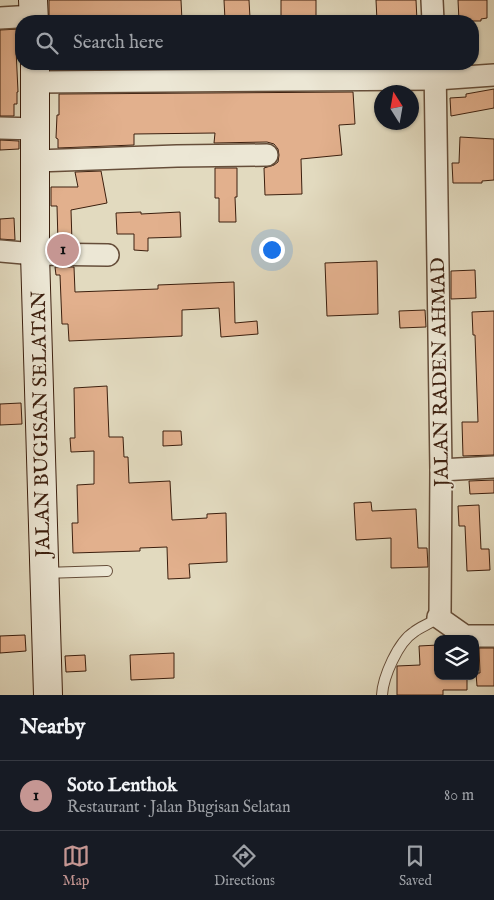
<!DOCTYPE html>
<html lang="en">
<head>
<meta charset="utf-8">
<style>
  :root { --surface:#171b24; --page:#20242c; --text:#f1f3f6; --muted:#9ea1a6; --line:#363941; --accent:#c59692 }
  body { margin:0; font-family:"IM FELL English",serif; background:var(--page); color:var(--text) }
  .controls { position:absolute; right:15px; bottom:15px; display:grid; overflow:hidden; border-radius:10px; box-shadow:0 1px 4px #0004 }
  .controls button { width:45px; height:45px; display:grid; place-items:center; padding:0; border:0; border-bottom:1px solid var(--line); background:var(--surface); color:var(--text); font:25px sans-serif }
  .compass { position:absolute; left:374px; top:85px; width:45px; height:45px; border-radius:50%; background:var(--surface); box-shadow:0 1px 4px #0004; rotate:349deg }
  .you { position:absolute; left:271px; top:249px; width:18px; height:18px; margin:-12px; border:4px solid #fff; border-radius:50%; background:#1a73e8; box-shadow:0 0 0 8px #1a73e833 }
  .badge { display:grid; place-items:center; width:32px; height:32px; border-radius:50%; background:var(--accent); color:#111; font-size:16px; font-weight:700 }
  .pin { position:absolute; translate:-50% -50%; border:2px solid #fff; box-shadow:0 1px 5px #0006 }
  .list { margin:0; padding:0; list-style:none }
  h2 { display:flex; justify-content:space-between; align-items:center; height:65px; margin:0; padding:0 20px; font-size:21px }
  h2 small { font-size:16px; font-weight:400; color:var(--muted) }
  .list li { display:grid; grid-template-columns:32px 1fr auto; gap:15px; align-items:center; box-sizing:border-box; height:70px; padding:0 20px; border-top:1px solid var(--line) }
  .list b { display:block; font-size:19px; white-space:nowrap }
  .list p { margin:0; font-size:16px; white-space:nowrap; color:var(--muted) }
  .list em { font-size:16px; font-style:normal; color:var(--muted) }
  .icon { flex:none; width:28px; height:28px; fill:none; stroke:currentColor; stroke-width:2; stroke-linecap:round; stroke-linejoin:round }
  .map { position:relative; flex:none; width:494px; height:695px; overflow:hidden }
  .search { position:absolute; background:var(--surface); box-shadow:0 1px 4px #0004; left:15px; right:15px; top:15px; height:55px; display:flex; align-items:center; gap:12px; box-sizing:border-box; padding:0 18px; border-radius:20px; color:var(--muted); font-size:19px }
  .sheet { height:135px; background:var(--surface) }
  nav { display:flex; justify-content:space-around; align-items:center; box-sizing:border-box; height:70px; border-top:1px solid var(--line); background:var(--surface); font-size:14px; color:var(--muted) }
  nav a { display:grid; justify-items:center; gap:2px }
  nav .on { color:var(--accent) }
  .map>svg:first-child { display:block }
  .building { fill:#e2b08d; stroke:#3c1f0e }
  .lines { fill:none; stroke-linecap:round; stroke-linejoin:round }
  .lane-casing { stroke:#664e3a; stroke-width:12 }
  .street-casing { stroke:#664e3a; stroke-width:24 }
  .secondary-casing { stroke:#3c1f0e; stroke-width:30 }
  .lane { stroke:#ece7d5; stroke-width:10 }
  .street { stroke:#ece7d5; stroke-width:21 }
  .secondary { stroke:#ece7d5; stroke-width:28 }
  .labels { text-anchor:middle; stroke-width:4; stroke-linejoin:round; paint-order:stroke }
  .street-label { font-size:20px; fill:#3c1f0e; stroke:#ece7d5 }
</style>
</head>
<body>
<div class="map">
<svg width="494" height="695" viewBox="0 0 494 695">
  <rect width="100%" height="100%" fill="#e2dabf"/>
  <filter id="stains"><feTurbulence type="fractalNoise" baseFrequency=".004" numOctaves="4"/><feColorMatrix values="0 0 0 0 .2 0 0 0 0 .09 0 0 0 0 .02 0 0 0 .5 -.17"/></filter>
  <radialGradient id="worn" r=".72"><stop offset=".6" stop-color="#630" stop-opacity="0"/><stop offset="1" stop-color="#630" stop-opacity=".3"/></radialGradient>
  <!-- building -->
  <g class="building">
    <path d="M49 0H181L182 21H164V19L49 21Z"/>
    <path d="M224 0H249L250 18 225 20Z"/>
    <rect x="281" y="0" width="35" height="21"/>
    <path d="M376 0H416L417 21H377Z"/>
    <path d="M458 0H487V18L481 19V21H459Z"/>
    <path d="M20 29 21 49H16L18 92H17V104H14V116H0V30Z"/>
    <path d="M128 64H340V67L128 69Z"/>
    <path d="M494 89V108L451 116 450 98 466 97V94Z"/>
    <path d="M353 92 355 124 339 125 342 155 301 159 302 194 265 195 264 168 274 165 278 162 279 155 278 149 274 144 267 142 214 143 215 133 134 134V145L58 148V139L56 138 57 115H59V94Z"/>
    <path d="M460 137 494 139V180L482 181V183H453L452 163H459Z"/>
    <path d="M0 140 19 141V149L0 150Z"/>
    <path d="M215 168H237V197H235L236 222H219V198H215Z"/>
    <path d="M101 171 107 203 71 210 72 242H58L57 206H51V187H78L75 172Z"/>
    <path d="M141 212V214L180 212 181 237 148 238V251L134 250V234H117L116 213Z"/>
    <path d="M14 218 15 240 0 239V219Z"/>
    <path d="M377 261 378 314 327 316 325 263Z"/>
    <path d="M55 267H74L75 292 158 289V285L234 282 235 323 257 321 258 334 221 337 219 308 182 310V336L69 341 68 324H62L60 275H56Z"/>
    <path d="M475 270 476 298 451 299V271Z"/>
    <path d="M425 310 426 327 400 328 399 311Z"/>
    <path d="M494 311V455L463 456 462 422H478L475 335H473L472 312Z"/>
    <path d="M107 386 109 437H123L124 457H128L129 483 170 481 172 520 207 518V514L226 513 227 562 189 564 190 578 168 579 167 547 140 548V551L73 553 72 523H78L77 485 94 484V451L71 452 70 438H75L74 388Z"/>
    <path d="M21 403 22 424 0 425V404Z"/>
    <path d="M163 431H181L182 445 163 446Z"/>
    <path d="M494 480V493L470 494 469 481Z"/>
    <path d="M371 502 372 511 416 509 418 548H427L428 567 391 568V538L356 540 354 503Z"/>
    <path d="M479 505 481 549H489L490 570 467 571 465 526H459L458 506Z"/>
    <path d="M25 635 26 651 0 653V636Z"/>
    <path d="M438 645V676H467V690H443V695H397V666L420 665 419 646Z"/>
    <path d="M479 648H494V686H477L476 673H480Z"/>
    <path d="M174 653V678L131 680 130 655Z"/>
    <path d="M85 655 86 671 66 672 65 656Z"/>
  </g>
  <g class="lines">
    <defs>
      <g id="lane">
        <path d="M44 573 107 571"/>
        <path d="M382 695C383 677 398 642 414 632 421 626 431 624 438 617"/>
      </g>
      <g id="street">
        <path d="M432 0 433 21"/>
        <path d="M0 18 34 16"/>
        <path d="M435 64 441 470 440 614 438 617 465 636H494"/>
        <path d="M35 82 436 79 494 75"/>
        <path d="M0 128 36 129"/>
        <path d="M36 161 177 156 267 155"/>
        <path d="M0 251 35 254 108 255"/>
        <path d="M441 470 494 467"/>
      </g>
      <g id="secondary">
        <path d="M33 0 34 21"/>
        <path d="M35 64V254L48 695"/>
      </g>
    </defs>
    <!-- lane casing -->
    <use href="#lane" class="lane-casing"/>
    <!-- street casing -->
    <use href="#street" class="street-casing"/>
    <!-- secondary casing -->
    <use href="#secondary" class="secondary-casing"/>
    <!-- lane -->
    <use href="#lane" class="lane"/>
    <!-- street -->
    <use href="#street" class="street"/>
    <!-- secondary -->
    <use href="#secondary" class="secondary"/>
  </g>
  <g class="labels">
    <!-- street labels -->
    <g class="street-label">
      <text transform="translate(439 372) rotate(-91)" y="7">JALAN RADEN AHMAD</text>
      <text transform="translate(40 424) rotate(-91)" y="7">JALAN BUGISAN SELATAN</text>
    </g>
  </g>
  <rect width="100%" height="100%" filter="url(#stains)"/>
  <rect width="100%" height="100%" fill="url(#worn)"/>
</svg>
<div class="controls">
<button><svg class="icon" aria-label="layers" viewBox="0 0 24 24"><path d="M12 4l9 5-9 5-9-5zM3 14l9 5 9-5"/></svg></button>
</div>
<svg class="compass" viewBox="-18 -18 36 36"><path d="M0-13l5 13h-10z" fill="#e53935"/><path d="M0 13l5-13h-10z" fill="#9ea1a6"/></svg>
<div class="you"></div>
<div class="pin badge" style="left:63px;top:250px">1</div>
<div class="search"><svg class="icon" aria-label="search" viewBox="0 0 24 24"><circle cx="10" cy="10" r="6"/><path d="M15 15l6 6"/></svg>Search here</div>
</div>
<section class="sheet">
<h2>Nearby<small></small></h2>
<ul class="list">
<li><span class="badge">1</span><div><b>Soto Lenthok</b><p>Restaurant · Jalan Bugisan Selatan</p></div><em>80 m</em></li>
</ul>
</section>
<nav>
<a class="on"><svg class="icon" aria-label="map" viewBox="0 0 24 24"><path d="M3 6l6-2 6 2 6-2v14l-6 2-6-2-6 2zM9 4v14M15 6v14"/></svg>Map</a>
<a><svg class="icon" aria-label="directions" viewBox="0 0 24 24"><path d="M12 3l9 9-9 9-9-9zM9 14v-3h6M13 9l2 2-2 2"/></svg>Directions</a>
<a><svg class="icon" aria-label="saved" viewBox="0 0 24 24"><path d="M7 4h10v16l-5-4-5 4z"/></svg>Saved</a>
</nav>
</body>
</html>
